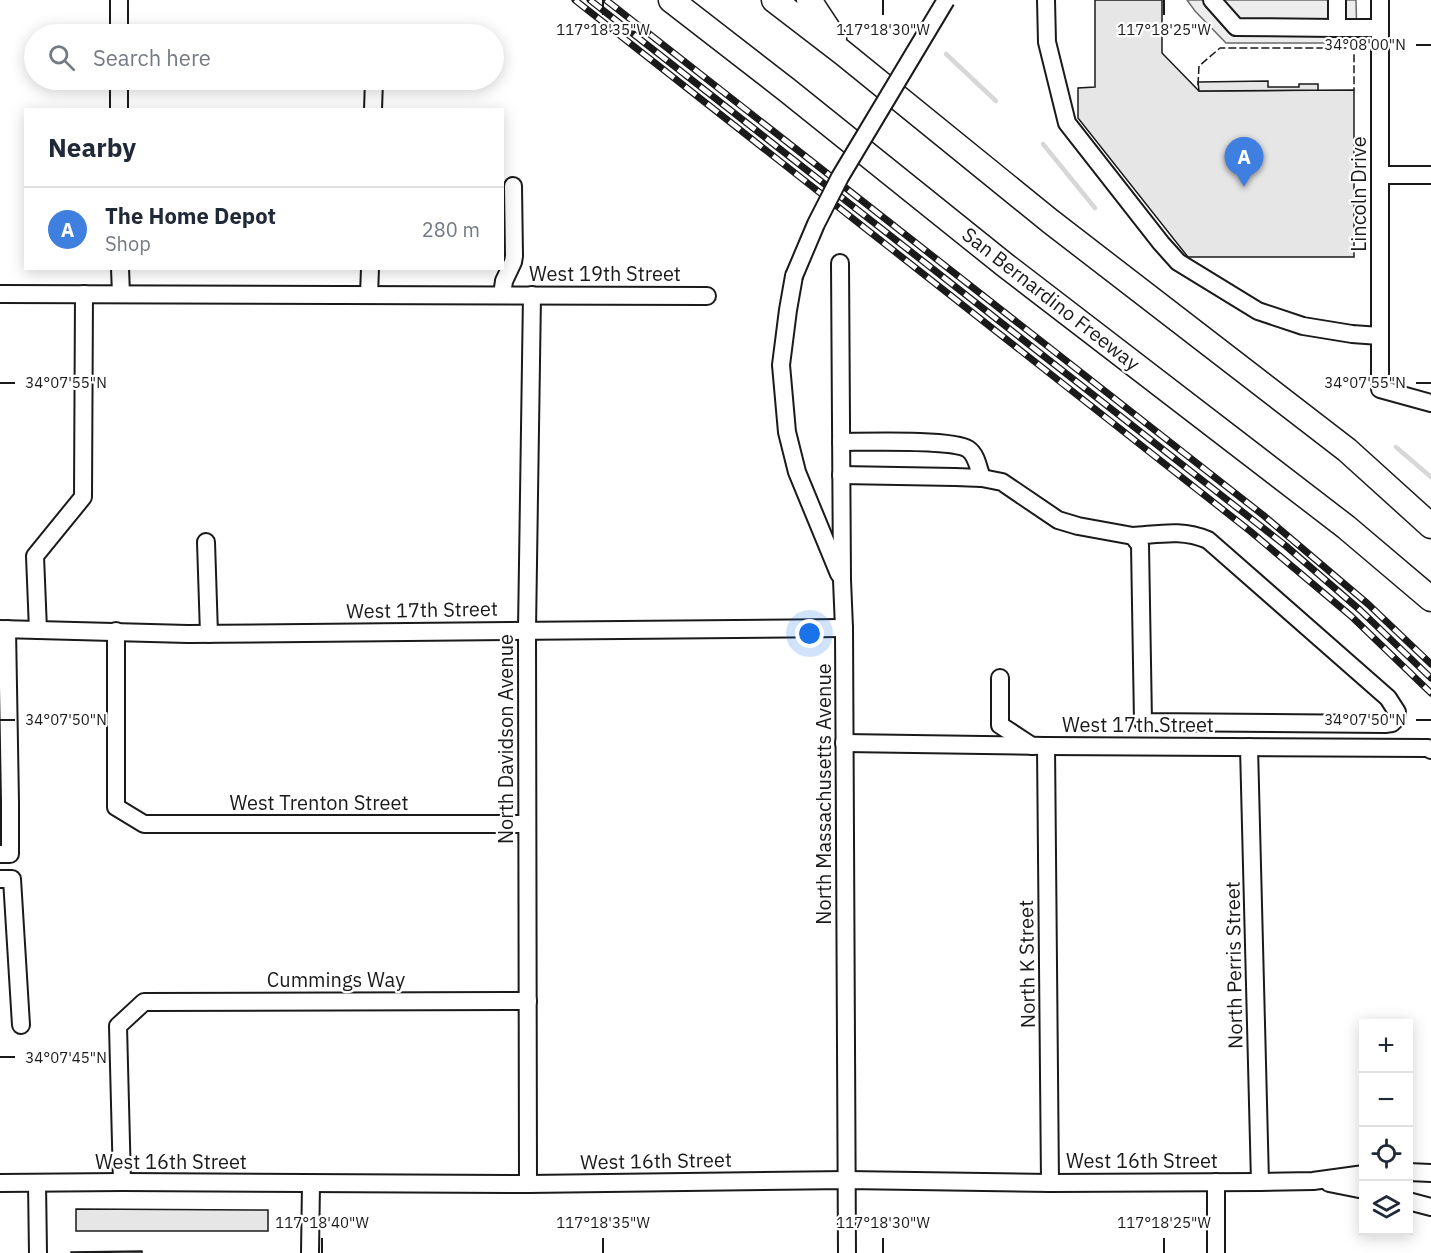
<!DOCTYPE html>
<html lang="en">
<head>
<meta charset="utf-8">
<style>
  :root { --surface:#fff; --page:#f6f6f7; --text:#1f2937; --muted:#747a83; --line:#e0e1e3; --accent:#c62828 }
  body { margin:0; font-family:"IBM Plex Sans",sans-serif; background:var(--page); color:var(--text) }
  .controls { position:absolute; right:18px; bottom:18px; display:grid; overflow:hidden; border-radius:0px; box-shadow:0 3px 15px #0003 }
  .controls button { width:54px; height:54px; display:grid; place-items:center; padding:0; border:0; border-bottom:2px solid var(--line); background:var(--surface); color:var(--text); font:30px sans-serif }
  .you { position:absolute; left:810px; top:634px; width:21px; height:21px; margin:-15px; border:4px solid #fff; border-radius:50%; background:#1a73e8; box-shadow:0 0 0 9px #1a73e833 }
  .badge { display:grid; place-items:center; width:39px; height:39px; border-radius:50%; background:var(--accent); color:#fff; font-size:20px; font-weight:700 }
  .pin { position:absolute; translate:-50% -50px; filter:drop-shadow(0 2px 3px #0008) }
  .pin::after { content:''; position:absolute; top:32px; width:21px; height:18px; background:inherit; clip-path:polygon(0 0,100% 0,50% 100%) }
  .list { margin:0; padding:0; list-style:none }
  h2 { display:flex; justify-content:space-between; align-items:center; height:78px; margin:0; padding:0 24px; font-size:26px }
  h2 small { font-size:20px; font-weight:400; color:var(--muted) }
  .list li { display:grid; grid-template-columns:39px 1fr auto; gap:18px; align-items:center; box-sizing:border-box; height:84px; padding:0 24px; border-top:2px solid var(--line) }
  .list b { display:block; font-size:22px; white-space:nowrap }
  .list p { margin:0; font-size:20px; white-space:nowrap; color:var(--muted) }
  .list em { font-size:20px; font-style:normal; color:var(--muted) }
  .icon { flex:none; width:33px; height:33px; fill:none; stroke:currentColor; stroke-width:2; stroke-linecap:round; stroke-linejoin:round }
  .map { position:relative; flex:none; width:1431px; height:1253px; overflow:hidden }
  .search { position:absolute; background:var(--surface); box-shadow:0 3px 15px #0003; left:24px; top:24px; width:480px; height:66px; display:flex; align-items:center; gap:15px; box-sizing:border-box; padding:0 21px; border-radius:33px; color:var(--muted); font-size:22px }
  .panel { position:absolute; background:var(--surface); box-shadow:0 3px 15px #0003; left:24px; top:108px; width:480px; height:162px; border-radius:0px }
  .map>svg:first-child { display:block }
  .built { fill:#ededed; stroke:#6a6a6a; stroke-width:1.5 }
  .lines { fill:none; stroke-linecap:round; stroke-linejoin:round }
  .stream { stroke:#d7d7d7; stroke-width:4.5 }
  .building { fill:#e6e6e6; stroke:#1a1a1a; stroke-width:1.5 }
  .minor-casing { stroke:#1a1a1a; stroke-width:20 }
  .highway-casing { stroke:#1a1a1a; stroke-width:27 }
  .minor { stroke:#fff; stroke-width:16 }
  .highway { stroke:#fff; stroke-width:24 }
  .rail-casing { stroke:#1a1a1a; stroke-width:7 }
  .rail { stroke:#fff; stroke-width:4.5; stroke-dasharray:14; stroke-linecap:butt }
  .minor-bridge-casing { stroke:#1a1a1a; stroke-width:20; stroke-linecap:butt }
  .minor-bridge { stroke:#fff; stroke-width:16 }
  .fence { stroke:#1a1a1a; stroke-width:1.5; stroke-dasharray:8 3; stroke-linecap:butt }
  .ticks { fill:none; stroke:#1a1a1a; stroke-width:2 }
  .labels { text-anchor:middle; stroke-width:4.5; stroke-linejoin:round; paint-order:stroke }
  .street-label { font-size:20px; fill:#1a1a1a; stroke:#fff }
  .ticks-label { font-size:15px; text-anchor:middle; fill:#1a1a1a; stroke:#fff; stroke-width:4.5; stroke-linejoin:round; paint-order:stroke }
</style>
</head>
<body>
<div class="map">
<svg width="1431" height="1253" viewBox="0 0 1431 1253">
  <rect width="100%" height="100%" fill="#fff"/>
  <!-- built -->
  <path class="built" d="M1187 0H1356L1357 42 1340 43H1226L1195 11Z"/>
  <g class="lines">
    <!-- stream -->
    <g class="stream">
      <path d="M946 54 996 101"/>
      <path d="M1043 144 1095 208"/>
      <path d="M1396 447 1431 477"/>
    </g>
  </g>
  <!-- building -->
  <g class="building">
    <path d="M1095 0H1162V53L1199 91 1354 90V257H1188L1078 118V88L1095 87Z"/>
    <path d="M1268 81V87H1299V84H1318V90L1199 91 1198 82Z"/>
    <path d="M76 1209 268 1210V1231H76Z"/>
    <path d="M142 1251V1253H71V1252Z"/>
  </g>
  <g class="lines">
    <defs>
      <g id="minor">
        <path d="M119 0V34"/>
        <path d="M1046 0 1047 42 1067 123 1161 243 1178 262 1258 311 1303 326 1352 334 1380 336"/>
        <path d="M1212 0 1236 27 1337 28V0"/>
        <path d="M1380 0V389L1431 403"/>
        <path d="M1337 28H1380"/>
        <path d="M119 80V110"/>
        <path d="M373 110 374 80"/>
        <path d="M1380 175H1431"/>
        <path d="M840 263 842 580 844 628 847 1253"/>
        <path d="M120 268 121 294"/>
        <path d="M794 276 788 310 781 365 787 432 797 472 839 574"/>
        <path d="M0 294 707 296"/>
        <path d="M369 295 370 268"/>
        <path d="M502 295 504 281 513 262 514 256 513 186"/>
        <path d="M841 442C864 442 953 439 968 449 977 455 978 468 982 478"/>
        <path d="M841 475 955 477 982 478 1002 482 1058 520 1078 526 1133 536 1140 545 1143 722 1385 724 1392 723 1396 719 1397 712 1388 698 1208 540C1182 529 1161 534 1133 536"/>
        <path d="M206 542 209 634"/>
        <path d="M0 629 188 634 844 628"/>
        <path d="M38 630 35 556 83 497 84 294"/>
        <path d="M116 631V807L144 824H527"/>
        <path d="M1000 678V725L1032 746"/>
        <path d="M844 743 1046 746 1428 748 1431 750"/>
        <path d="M1046 746 1050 1183"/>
        <path d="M1249 747 1260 1182"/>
        <path d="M0 854H10V802L7 629"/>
        <path d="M0 879H12L21 1025"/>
        <path d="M1408 1172 1431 1173"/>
        <path d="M122 1182 118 1026 144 1002 528 1001"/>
        <path d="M0 1183 122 1182 528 1184 847 1180 1050 1183 1260 1182 1313 1181 1364 1174"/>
        <path d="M37 1183 38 1253"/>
        <path d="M1329 1183 1364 1190"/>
        <path d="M528 1184 527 630 532 295"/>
        <path d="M1408 1201 1431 1207"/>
        <path d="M310 1253 311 1184"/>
        <path d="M1216 1253V1182"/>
      </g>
      <g id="highway">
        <path d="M671 0 787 90 1005 265 1346 527 1431 599"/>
        <path d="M774 0 843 53 1050 221 1347 450 1431 526"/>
        <path d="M809 0 834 38"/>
      </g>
    </defs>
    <!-- minor casing -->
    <use href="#minor" class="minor-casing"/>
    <!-- highway casing -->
    <use href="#highway" class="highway-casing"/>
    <!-- minor -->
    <use href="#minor" class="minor"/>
    <!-- highway -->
    <use href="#highway" class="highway"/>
    <defs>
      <g id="rail">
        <path d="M575 0 1250 531 1351 616 1431 693"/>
        <path d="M590 0 1286 546 1360 610 1431 678"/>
        <path d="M606 0 1263 515 1368 604 1431 664"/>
      </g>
    </defs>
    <!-- rail casing -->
    <use href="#rail" class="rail-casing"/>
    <!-- rail -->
    <use href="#rail" class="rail"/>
    <defs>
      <path id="minor-bridge" d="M794 276 816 224 840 177 946 0"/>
    </defs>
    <!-- minor-bridge casing -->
    <use href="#minor-bridge" class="minor-bridge-casing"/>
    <!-- minor-bridge -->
    <use href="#minor-bridge" class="minor-bridge"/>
    <!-- fence -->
    <path class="fence" d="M1198 85 1199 66 1220 48H1354V90"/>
  </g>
  <!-- ticks -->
  <path class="ticks" d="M603 0V15M883 0V15M1164 0V15M1416 45H1431M0 383H15M1416 383H1431M0 720H15M1416 720H1431M0 1057H15M322 1238V1253M603 1238V1253M883 1238V1253M1164 1238V1253"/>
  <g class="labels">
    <!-- street labels -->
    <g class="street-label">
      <text transform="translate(1359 194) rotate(-90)" y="7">Lincoln Drive</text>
      <text x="605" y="281">West 19th Street</text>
      <text transform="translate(1051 299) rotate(38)" y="7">San Bernardino Freeway</text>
      <text transform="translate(422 610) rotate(-1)" y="7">West 17th Street</text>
      <text x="1138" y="732">West 17th Street</text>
      <text transform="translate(506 739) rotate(-90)" y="7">North Davidson Avenue</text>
      <text transform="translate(824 794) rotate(-90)" y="7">North Massachusetts Avenue</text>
      <text x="319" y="810">West Trenton Street</text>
      <text transform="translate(1027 964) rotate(-91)" y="7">North K Street</text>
      <text transform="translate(1234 965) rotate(-91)" y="7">North Perris Street</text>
      <text x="336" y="987">Cummings Way</text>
      <text transform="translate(656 1161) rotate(-1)" y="7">West 16th Street</text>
      <text x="1142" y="1168">West 16th Street</text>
      <text x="171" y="1169">West 16th Street</text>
    </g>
  </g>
  <g class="ticks-label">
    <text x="603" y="35">117°18'35"W</text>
    <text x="883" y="35">117°18'30"W</text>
    <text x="1164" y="35">117°18'25"W</text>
    <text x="1365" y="50">34°08'00"N</text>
    <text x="66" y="388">34°07'55"N</text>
    <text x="1365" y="388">34°07'55"N</text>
    <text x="66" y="725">34°07'50"N</text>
    <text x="1365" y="725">34°07'50"N</text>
    <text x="66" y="1063">34°07'45"N</text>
    <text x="322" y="1228">117°18'40"W</text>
    <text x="603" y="1228">117°18'35"W</text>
    <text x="883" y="1228">117°18'30"W</text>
    <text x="1164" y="1228">117°18'25"W</text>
  </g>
</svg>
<div class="controls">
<button>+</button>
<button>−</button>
<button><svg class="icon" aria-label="locate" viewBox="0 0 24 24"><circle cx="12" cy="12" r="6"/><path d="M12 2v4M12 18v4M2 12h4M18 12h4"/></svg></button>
<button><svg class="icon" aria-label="layers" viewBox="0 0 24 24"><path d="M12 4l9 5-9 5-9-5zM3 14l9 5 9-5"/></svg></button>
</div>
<div class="you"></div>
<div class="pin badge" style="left:1244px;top:187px;background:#3f7fe0">A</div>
<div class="search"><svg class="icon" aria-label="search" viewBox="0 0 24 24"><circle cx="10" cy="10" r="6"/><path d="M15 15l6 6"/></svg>Search here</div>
<section class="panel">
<h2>Nearby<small></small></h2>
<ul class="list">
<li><span class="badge" style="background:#3f7fe0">A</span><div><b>The Home Depot</b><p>Shop</p></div><em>280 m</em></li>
</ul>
</section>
</div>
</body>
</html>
